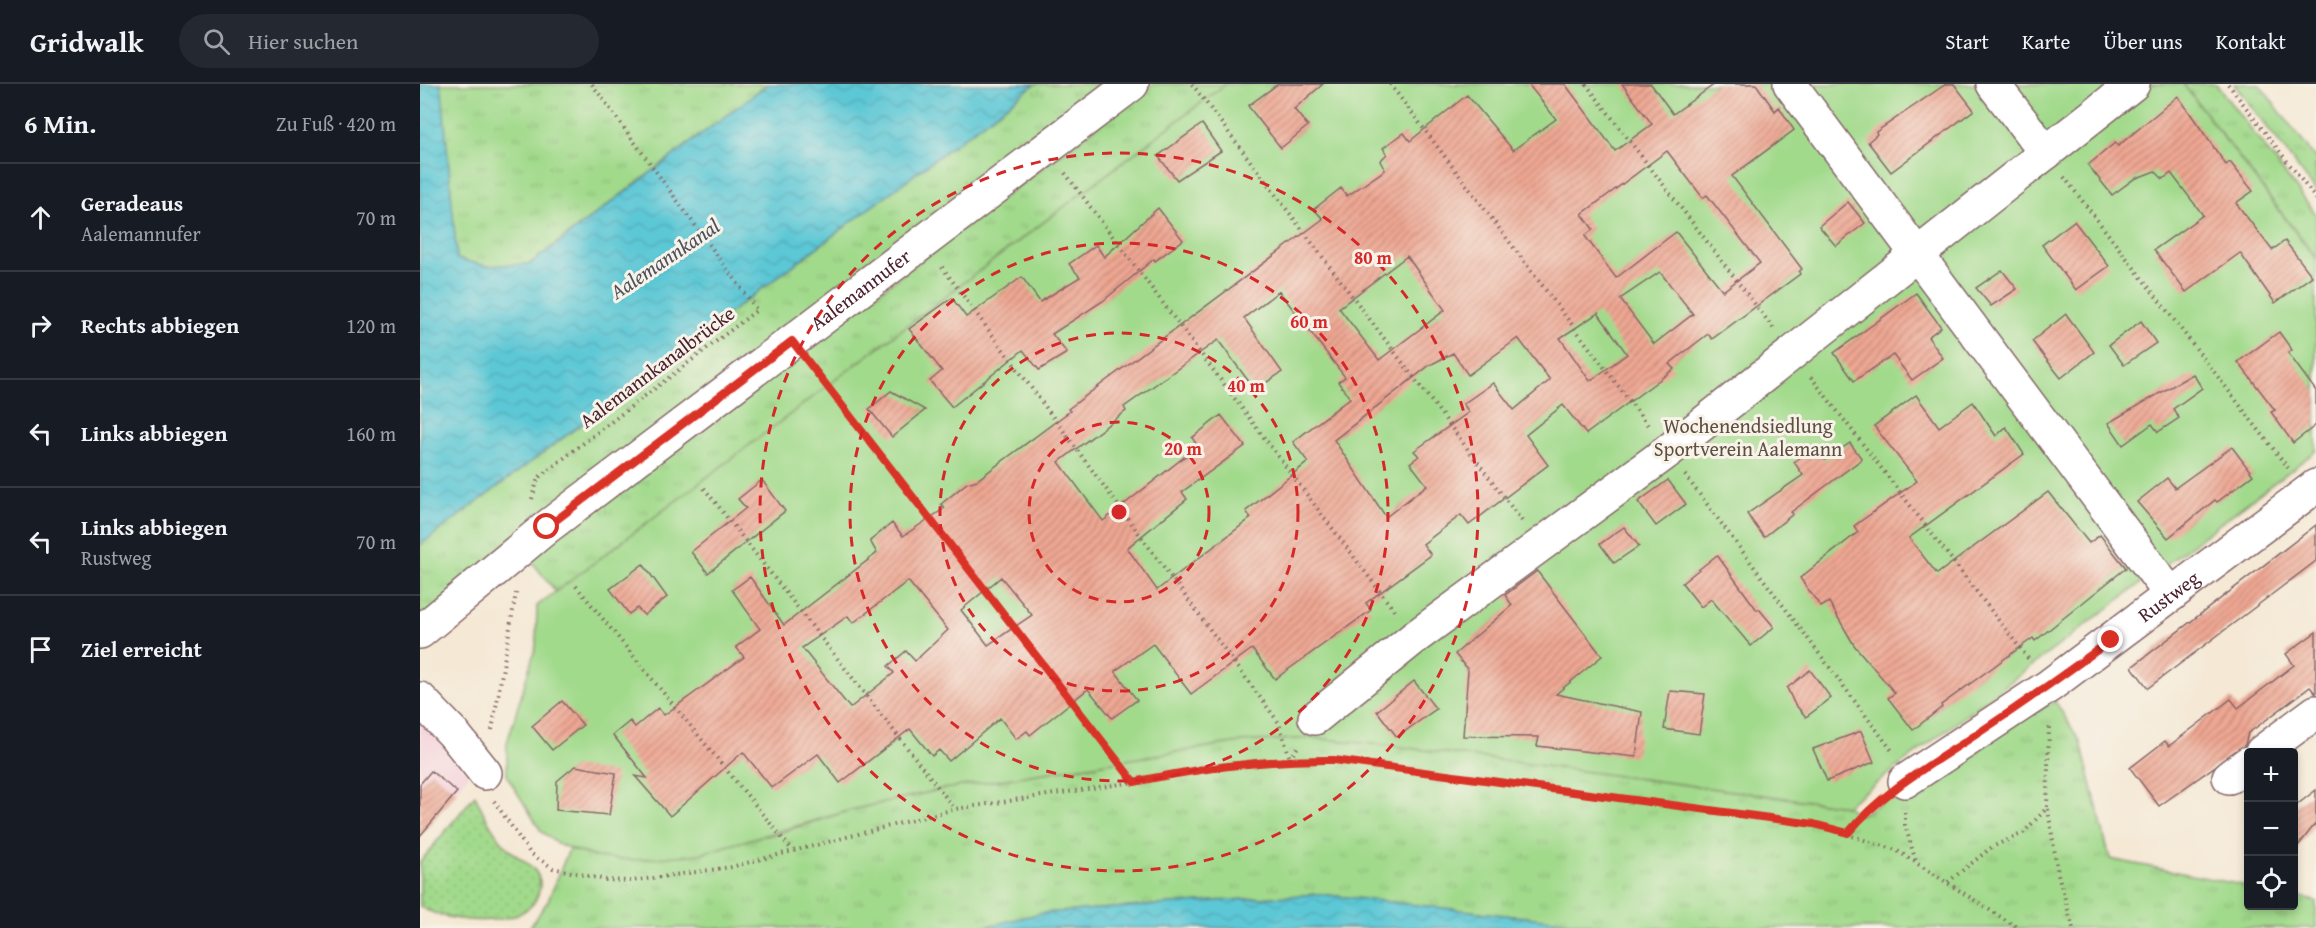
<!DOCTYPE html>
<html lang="de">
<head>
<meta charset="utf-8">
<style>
  :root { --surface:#171b24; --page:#242831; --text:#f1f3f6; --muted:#9ea1a6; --line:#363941 }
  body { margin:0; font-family:"Gentium Book Plus",serif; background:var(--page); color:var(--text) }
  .controls { position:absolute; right:18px; bottom:18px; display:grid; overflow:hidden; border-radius:6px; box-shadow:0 3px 9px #0003 }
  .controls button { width:54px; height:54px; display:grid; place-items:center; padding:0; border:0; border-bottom:2px solid var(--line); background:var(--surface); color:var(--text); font:30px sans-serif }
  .stop { position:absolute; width:18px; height:18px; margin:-14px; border:4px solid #d93025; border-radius:50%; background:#fff }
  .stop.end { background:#d93025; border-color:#fff; box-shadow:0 2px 6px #0008 }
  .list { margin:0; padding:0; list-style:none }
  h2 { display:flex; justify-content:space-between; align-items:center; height:78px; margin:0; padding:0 24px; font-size:26px }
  h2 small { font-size:20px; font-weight:400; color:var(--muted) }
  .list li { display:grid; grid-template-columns:39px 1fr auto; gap:18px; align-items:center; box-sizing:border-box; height:108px; padding:0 24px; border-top:2px solid var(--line) }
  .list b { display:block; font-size:22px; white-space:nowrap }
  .list p { margin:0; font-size:20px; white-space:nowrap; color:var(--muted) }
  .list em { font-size:20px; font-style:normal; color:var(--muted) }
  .icon { flex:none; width:33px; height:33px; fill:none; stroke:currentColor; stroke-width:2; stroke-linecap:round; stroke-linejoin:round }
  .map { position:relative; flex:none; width:1896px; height:844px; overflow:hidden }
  header { display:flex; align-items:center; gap:36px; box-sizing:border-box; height:84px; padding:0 30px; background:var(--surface); border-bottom:2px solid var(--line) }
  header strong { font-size:28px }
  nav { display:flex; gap:33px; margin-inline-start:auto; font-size:21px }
  .search { width:420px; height:54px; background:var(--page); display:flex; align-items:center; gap:15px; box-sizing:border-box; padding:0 21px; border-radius:33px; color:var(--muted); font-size:22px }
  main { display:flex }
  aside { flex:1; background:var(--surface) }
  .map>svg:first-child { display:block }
  .built { fill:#f5cfda }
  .grass { fill:url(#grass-tufts); stroke:#767c5c; stroke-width:1.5 }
  .park { fill:url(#park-dots); stroke:#767c5c; stroke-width:1.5 }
  .garden { fill:#a2da8c; stroke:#767c5c; stroke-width:1.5 }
  .water { fill:url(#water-waves); stroke:#537380; stroke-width:1.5 }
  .building { fill:url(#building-hatch); fill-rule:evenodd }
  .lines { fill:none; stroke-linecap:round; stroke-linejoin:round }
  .minor-casing { stroke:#866667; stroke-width:36 }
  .path { stroke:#866667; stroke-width:4; stroke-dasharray:1.5 4.5; stroke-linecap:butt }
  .minor { stroke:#fff; stroke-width:33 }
  .route { stroke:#d93025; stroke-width:8 }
  .ring { fill:none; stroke:#d62828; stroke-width:3; stroke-dasharray:10 8 }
  .labels { text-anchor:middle; stroke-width:6; stroke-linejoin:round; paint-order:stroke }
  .street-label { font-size:20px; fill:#4a1f2b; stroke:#f7f3e8 }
  .park-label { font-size:20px; fill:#604e43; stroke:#f7f3e8 }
  .water-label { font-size:21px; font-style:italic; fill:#4f515e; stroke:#f7f3e8 }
  .centre { fill:#d62828; stroke:#f7f3e8; stroke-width:3 }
  .ring-label { font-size:18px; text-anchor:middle; font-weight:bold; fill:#d62828; stroke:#f7f3e8; stroke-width:6; stroke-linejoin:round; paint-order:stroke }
</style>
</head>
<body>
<header>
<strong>Gridwalk</strong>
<div class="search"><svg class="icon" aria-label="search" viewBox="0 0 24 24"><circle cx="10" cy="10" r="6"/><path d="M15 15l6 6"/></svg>Hier suchen</div>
<nav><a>Start</a><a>Karte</a><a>Über uns</a><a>Kontakt</a></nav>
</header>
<main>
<aside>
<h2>6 Min.<small>Zu Fuß · 420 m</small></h2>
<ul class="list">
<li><svg class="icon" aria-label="ahead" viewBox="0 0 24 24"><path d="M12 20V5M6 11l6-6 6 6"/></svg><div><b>Geradeaus</b><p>Aalemannufer</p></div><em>70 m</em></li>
<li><svg class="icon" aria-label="right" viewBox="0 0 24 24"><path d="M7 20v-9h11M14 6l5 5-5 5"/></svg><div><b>Rechts abbiegen</b></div><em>120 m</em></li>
<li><svg class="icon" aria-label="left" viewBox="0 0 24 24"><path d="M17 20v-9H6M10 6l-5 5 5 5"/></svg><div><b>Links abbiegen</b></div><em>160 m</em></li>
<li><svg class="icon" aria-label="left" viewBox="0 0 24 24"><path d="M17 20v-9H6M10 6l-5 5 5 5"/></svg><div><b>Links abbiegen</b><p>Rustweg</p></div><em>70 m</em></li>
<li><svg class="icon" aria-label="arrive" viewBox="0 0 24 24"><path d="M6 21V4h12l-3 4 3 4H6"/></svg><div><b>Ziel erreicht</b></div></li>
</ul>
</aside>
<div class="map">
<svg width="1896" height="844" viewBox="0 0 1896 844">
  <defs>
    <pattern id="grass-tufts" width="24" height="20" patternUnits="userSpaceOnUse" patternTransform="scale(1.5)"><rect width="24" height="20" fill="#a2da8c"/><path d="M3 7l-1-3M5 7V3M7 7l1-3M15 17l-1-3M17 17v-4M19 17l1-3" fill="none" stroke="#8dbb79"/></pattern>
    <pattern id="park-dots" width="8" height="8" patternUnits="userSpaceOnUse" patternTransform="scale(1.5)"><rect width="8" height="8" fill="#a2da8c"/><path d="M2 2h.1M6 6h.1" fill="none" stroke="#8dbb79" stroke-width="1.8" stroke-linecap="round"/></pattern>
    <pattern id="water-waves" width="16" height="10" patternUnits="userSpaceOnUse" patternTransform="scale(1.5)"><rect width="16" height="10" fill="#5cc7d5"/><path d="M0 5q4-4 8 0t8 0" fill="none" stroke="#52aab7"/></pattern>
    <pattern id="building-hatch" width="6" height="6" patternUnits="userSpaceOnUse" patternTransform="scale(1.5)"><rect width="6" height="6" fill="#eea793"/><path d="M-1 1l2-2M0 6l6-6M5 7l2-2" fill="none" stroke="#c38778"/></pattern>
  </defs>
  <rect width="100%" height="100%" fill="#f7f3e8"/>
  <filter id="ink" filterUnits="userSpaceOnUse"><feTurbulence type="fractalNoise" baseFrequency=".0167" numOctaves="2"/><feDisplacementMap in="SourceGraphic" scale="12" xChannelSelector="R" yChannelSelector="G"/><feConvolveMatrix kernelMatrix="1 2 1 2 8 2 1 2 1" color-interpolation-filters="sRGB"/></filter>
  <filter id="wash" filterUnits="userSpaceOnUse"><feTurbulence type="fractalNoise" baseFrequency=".008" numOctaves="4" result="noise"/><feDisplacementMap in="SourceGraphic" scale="24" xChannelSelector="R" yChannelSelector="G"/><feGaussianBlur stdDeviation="1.35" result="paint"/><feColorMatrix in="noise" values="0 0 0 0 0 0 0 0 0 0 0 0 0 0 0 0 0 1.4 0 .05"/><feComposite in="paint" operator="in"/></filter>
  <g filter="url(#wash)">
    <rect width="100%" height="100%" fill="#f5e9d6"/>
    <!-- built -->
    <path class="built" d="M0 636 49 690 0 752Z"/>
    <!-- grass -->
    <g class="grass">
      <path d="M20 0H348L109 180 66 182 37 175Z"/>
      <path d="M615 0H712L0 543V461Z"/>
      <path d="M733 0H806L136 508 109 474Z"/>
      <path d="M1763 0H1796L1896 130V174Z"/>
      <path d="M1814 0H1839L1896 75V107Z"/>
      <path d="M1635 617 1661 659 1690 775 1828 802V822H1874V811L1896 817V844H1202L899 810 622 829 560 844H109L128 817 149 765 176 773 352 751 435 725 523 705 819 658 893 654 974 662 1426 722 1440 731Z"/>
    </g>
    <!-- park -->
    <path class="park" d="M55 711C63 729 72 747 86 762 95 774 114 779 119 794 122 803 118 812 113 820 90 844 32 839 0 823V778Z"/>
    <!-- garden -->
    <path class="garden" d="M806 0H1763L1896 175V367L1426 722 974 662 893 654 819 658 523 705 435 725 279 770 213 776 176 773 140 761 121 747 87 692V659L116 562 117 522Z"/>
    <!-- water -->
    <g class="water">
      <path d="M0 0H20L22 6 37 175 66 182 110 180 348 0H615L0 461Z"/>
      <path d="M899 810 1202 844H560L622 829Z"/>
    </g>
    <g id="blocks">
      <!-- building -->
      <g class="building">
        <path d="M858 0H903L874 25 888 42 861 64 828 22Z"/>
        <path d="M1108 0H1145L1195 67 1232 40 1202 0H1231L1253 30 1295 0H1336L1355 27 1359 23 1374 46 1312 92 1382 185 1379 188 1380 190 1292 255 1288 250 1249 280 1254 285 1166 350 1143 321 1106 351 1128 381 1049 441 1041 431 1003 460 1011 471 946 519 951 526 855 595 832 565 771 610 733 560 695 587 717 616 692 634 668 605 610 651 607 647 596 655 580 634 529 677 519 666 512 672 490 645 420 699 398 670 352 704 323 668 250 732 215 692 227 694 193 651 210 637 215 643 238 624 244 631 324 573 316 563 340 545 312 506 330 493 364 541 457 469 450 457 472 439 483 452 525 424 521 420 547 399 557 396 650 327 648 325 903 135 894 125 921 104 927 112 965 86 960 77 967 70 963 64 984 49 990 57 1047 11 1093 66 1136 35ZM1247 67 1283 114 1287 111 1340 179 1303 207 1256 148 1196 194 1165 152 1173 145 1162 130ZM987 172 1025 226 959 276 919 224ZM1240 188 1273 230 1234 260 1200 215ZM859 207 925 293 918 298 930 314 873 358 888 378 826 427 831 434 737 506 707 464 767 415 762 408 825 362 801 331 772 354 778 362 683 437 639 378 706 327 704 323 798 256 835 306 862 288 824 234ZM1178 229 1207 270 1170 297 1140 254ZM1098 254 1130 296 1094 326 1073 299 1043 320 1049 328 994 367 999 372 990 379 1007 401 966 433 914 356 1010 281 1033 269 1048 291ZM581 493 612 531 568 561 541 526ZM488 497 528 546 495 577 486 567 468 582 474 589 430 624 382 564 428 532 433 539Z"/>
        <path d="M1526 0H1534L1554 26 1471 88 1448 58 1457 50 1456 48Z"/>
        <path d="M1758 12 1806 81 1810 78 1833 107 1816 119 1852 166 1865 157 1892 192 1855 219 1820 169 1766 208 1734 166 1783 131 1751 89 1743 95 1735 87 1714 95 1692 111 1668 81 1695 59 1698 62Z"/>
        <path d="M782 40 801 67 757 96 738 72Z"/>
        <path d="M1428 118 1445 139 1416 162 1399 142Z"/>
        <path d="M738 124 763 156 735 177 734 175 683 217 632 250 647 269 619 286 603 266 532 323 510 297 522 287 489 245 532 214 546 233 602 193 620 218 660 193 649 180 676 161 684 173Z"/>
        <path d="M1654 137 1689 182 1656 206 1622 161Z"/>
        <path d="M1582 186 1597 205 1571 222 1556 204Z"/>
        <path d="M1496 209 1521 243 1508 253 1523 274 1492 296 1473 271 1434 297 1414 269Z"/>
        <path d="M1646 230 1674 268 1641 294 1612 257Z"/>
        <path d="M1721 237 1736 259 1704 281 1689 261Z"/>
        <path d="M1859 248 1872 266 1868 269 1896 307V341L1873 359 1851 328 1855 326 1818 278Z"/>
        <path d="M1773 290 1782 304 1753 325 1759 334 1738 348 1732 340 1703 361 1688 339Z"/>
        <path d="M471 307 505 326 472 353 449 325Z"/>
        <path d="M1496 311 1519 343 1553 318 1576 352 1586 343 1604 370 1489 454 1517 490 1628 408 1669 459 1680 451 1706 484 1615 557 1613 554 1521 621 1522 623 1493 646 1468 614 1475 609 1434 561 1409 518 1401 523 1380 494 1438 448 1434 442 1497 397 1454 342Z"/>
        <path d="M1430 359 1442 375 1371 428 1373 430 1344 453 1327 430 1383 391 1374 378 1395 362 1405 376Z"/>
        <path d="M1812 363 1833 391 1797 418 1795 416 1748 454 1717 418 1747 394 1755 404Z"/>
        <path d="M342 396 365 427 288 489 271 468 326 424 318 415Z"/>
        <path d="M1248 396 1266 420 1236 442 1218 418Z"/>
        <path d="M1896 441V477L1728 604 1712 583Z"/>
        <path d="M1204 443 1219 462 1194 479 1180 460Z"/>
        <path d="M1297 471 1337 526 1339 525 1354 543 1331 562 1291 515 1281 523 1262 499Z"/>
        <path d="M223 480 247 513 224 531 217 524 209 530 190 505Z"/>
        <path d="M1117 487 1182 572 1136 610 1222 628 1216 673 1117 662 1119 653 1043 652 1048 586 1035 570 1092 521 1085 511Z"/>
        <path d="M1896 548V610L1890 603 1834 645 1828 649 1825 661 1739 722 1710 684 1745 657 1749 662 1811 615 1818 624 1874 581 1866 570Z"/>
        <path d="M1390 586 1411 614 1386 633 1374 619 1367 604Z"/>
        <path d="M994 597 1016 625 977 653 957 627Z"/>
        <path d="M1250 607 1285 610 1279 650 1244 645Z"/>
        <path d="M142 617 163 641 132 666 112 642Z"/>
        <path d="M1441 647 1454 678 1407 697 1393 665Z"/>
        <path d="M155 682 196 689 189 731 136 726 137 697Z"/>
        <path d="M11 687 37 708 0 752V700Z"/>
        <path d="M1896 706V739L1874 767V723Z"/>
      </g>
    </g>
  </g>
  <g filter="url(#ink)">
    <use href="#blocks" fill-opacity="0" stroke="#866667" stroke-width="1.5"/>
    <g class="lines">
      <defs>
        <g id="minor">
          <path d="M1370 0 1751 511"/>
          <path d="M1573 0 1626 69"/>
          <path id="s1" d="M0 548 127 443 712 0"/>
          <path d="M0 615 33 649 65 689"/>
          <path d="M895 634 994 554 1247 368 1713 0"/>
          <path d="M1842 668 1896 628"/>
          <path d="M1809 693 1828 679"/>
          <path id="s2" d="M1485 697 1629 602 1896 402"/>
        </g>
      </defs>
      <!-- minor casing -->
      <use href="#minor" class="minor-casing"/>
      <!-- path -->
      <g class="path">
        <path d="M772 0 1102 437"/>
        <path d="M970 0 1230 344"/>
        <path d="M1166 0 1354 245"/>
        <path d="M1808 0 1896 115"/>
        <path d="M645 89 976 529"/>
        <path d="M1644 93 1868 384"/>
        <path d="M522 183 859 639 870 675"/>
        <path d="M391 281 713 697"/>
        <path d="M1391 293 1610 577"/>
        <path d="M1265 391 1473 668"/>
        <path d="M284 404 535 725"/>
        <path d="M112 415 118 394 337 226 172 0"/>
        <path d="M156 502 372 766"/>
        <path d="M72 646 96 509"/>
        <path d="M870 675 879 661"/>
        <path d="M74 717 110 769 133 784 186 796 212 797 311 783 535 725 714 698 783 683 870 675 914 676 1394 740 1476 766 1598 844"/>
        <path d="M1628 725 1638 790 1653 844"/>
        <path d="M1485 728V741L1496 778"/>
        <path d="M1428 749 1442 732 1461 716"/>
        <path d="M1528 798 1572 763 1603 749 1627 724 1629 641"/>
      </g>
      <!-- minor -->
      <use href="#minor" class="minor"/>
    </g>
  </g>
  <g class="lines" filter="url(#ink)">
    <!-- route -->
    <path class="route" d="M127 443 372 257 714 698C780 684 846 675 914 676L1394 740 1428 749C1461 709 1508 682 1551 654 1599 622 1645 590 1691 556"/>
  </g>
  <!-- distance rings -->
  <g class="ring">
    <circle cx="699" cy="428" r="90"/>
    <circle cx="699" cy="428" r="179"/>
    <circle cx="699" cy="428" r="269"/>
    <circle cx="699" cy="428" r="359"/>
  </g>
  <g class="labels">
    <!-- street labels -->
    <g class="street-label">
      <text dy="7" stroke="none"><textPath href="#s1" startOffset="558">Aalemannufer</textPath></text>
      <text transform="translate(237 283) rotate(-37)" y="7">Aalemannkanalbrücke</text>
      <text dy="7" stroke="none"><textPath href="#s2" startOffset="322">Rustweg</textPath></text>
    </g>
    <!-- park labels -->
    <g class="park-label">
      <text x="1328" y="349">Wochenendsiedlung<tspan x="1328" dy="23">Sportverein Aalemann</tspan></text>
    </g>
    <!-- water labels -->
    <g class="water-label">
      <text transform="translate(245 175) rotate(-34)" y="7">Aalemannkanal</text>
    </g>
  </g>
  <circle cx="699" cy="428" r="9" class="centre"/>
  <g class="ring-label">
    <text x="953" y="180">80 m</text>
    <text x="889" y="244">60 m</text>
    <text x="826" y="308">40 m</text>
    <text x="763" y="371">20 m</text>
  </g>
</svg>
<div class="controls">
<button>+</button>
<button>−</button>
<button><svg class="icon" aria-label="locate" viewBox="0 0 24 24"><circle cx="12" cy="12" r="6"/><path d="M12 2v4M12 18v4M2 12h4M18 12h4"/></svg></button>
</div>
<div class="stop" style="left:127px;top:443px"></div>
<div class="stop end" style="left:1691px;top:556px"></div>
</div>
</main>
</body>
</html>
